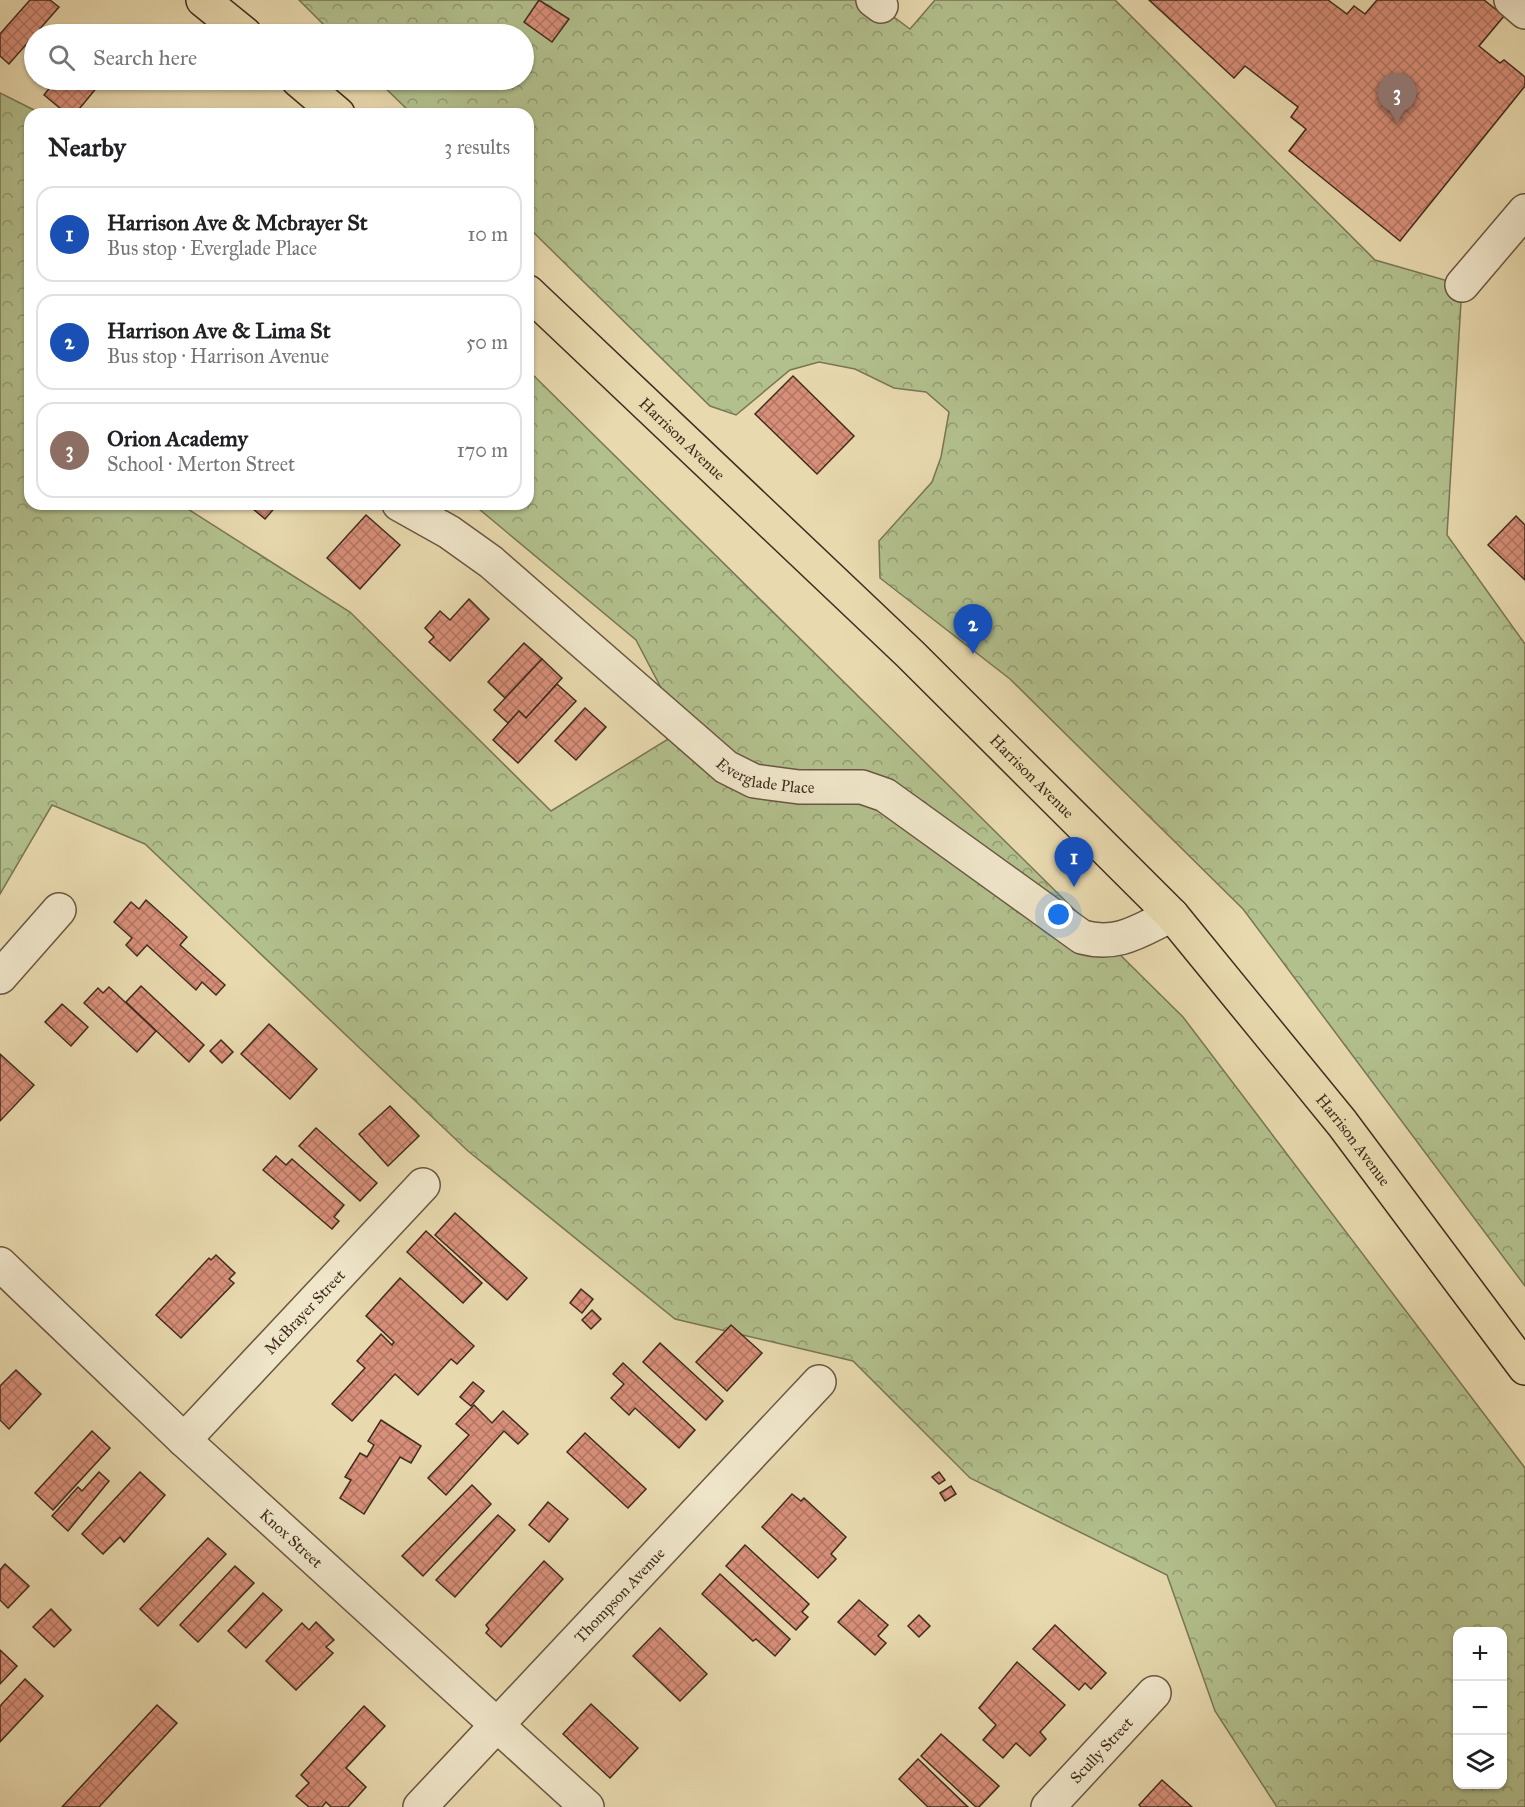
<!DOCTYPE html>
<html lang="en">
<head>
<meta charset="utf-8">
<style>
  :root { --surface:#fff; --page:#f6f6f6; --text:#202124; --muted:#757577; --line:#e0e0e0; --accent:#7c3aed }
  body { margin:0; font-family:"IM FELL Great Primer",serif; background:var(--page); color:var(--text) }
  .controls { position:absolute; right:18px; bottom:18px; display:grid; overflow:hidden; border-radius:12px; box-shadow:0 2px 4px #0004 }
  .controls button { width:54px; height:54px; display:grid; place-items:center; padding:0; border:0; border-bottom:2px solid var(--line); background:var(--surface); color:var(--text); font:30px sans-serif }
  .you { position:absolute; left:1059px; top:915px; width:21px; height:21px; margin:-15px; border:4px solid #fff; border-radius:50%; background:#1a73e8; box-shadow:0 0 0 9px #1a73e833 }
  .badge { display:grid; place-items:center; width:39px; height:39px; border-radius:50%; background:var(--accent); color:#fff; font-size:20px; font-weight:700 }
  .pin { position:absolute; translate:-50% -50px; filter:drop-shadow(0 2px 3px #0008) }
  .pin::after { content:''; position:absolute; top:32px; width:21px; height:18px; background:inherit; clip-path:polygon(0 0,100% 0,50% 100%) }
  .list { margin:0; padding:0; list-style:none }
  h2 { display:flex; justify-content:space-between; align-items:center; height:78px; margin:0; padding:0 24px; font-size:26px }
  h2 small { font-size:20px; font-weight:400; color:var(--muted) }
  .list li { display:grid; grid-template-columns:39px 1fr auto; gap:18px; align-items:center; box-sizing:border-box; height:96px; margin:0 12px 12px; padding:0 12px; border:2px solid var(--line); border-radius:18px }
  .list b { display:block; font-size:22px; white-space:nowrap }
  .list p { margin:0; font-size:20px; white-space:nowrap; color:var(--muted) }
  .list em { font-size:20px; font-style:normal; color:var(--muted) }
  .icon { flex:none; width:33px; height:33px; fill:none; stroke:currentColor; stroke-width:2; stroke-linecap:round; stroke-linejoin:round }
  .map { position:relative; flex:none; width:1525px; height:1807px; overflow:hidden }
  .search { position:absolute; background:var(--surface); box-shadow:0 2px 4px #0004; left:24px; top:24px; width:510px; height:66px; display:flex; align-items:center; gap:15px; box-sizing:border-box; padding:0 21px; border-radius:33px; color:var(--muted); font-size:22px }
  .panel { position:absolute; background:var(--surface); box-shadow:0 2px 4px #0004; left:24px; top:108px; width:510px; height:402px; border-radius:18px }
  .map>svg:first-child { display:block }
  .forest { fill:url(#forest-crowns); stroke:#797655; stroke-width:1.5; fill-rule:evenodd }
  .building { fill:url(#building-cross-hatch); stroke:#402c1d; stroke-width:1.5 }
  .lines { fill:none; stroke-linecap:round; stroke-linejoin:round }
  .minor-casing { stroke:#6a5741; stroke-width:36 }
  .major-casing { stroke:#402c1d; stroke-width:36 }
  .minor { stroke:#f0e6ca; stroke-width:33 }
  .major { stroke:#e8d9ae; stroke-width:33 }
  .labels { text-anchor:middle; stroke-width:5; stroke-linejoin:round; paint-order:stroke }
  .street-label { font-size:16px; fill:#402c1d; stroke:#f0e6ca }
</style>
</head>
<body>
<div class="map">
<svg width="1525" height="1807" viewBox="0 0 1525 1807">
  <defs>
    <pattern id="forest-crowns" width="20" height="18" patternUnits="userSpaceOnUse" patternTransform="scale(1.5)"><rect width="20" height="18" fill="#b2c08d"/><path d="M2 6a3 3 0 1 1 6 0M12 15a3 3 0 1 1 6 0" fill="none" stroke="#929c73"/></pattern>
    <pattern id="building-cross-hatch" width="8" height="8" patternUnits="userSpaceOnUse" patternTransform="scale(1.5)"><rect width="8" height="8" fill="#d88f79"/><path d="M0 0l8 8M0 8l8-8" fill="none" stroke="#b17563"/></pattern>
  </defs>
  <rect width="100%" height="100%" fill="#e8d9ae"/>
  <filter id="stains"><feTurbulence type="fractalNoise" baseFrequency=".00333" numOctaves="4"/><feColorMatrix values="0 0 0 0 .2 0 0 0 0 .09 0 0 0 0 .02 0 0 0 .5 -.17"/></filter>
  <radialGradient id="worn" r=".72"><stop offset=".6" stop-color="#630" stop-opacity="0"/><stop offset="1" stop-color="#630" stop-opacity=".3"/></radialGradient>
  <!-- forest -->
  <g class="forest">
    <path d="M299 0H871L910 29 935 0H1115L1375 260 1462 285 1447 535 1525 644V1286L1243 909 1010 679 880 578 879 541 932 482 941 457 949 412 926 392 894 388 855 369 819 362 790 370 736 415 710 406 528 227V114H412L377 80H524V34H333Z"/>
    <path d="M0 93 42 114H30V504H180L350 612 551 811 683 730 636 640 473 504H528V370L1183 1017 1525 1468V1807H1277L1215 1711 1167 1575 970 1478 853 1361 675 1319 468 1151 145 844 52 805 0 894ZM1458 1632H1502V1784H1458Z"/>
  </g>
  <!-- building -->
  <g class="building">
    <path d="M30 0H50L59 7 9 64 0 56V34Z"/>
    <path d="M539 0 569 19 552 42 524 22Z"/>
    <path d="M1149 0H1328L1347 14 1354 6 1365 14 1377 0H1484L1504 16 1479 46 1500 63 1504 60 1525 77V86L1400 241 1289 151 1306 129 1291 117 1298 107 1245 66 1234 78Z"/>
    <path d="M56 80H103L75 114H67L44 95Z"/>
    <path d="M793 376 854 436 817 474 755 414Z"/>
    <path d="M247 504H278L265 519Z"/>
    <path d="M366 515 400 545 360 589 327 558Z"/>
    <path d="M1516 516 1525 525V580L1488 545Z"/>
    <path d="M469 599 489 619 450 661 429 642 434 637 425 628 440 611 450 620Z"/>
    <path d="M524 643 542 659 505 698 488 682Z"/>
    <path d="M542 659 562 678 526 718 519 711 508 723 494 710Z"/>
    <path d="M557 684 576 701 518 763 493 740 519 711 526 718Z"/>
    <path d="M585 708 606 727 576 760 555 741Z"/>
    <path d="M146 900 187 937 180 945 225 985 216 995 202 982 196 990 147 945 137 956 126 945 132 938 114 922 131 902 139 909Z"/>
    <path d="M141 986 204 1045 189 1062 126 1002Z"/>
    <path d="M109 987 156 1031 137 1052 84 1003 98 988 103 993Z"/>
    <path d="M62 1004 88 1027 71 1046 45 1022Z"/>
    <path d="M269 1024 317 1069 290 1099 241 1054Z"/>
    <path d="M221 1040 233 1052 222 1063 210 1051Z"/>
    <path d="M0 1054 34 1085 0 1121Z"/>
    <path d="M390 1106 419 1136 388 1166 359 1134Z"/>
    <path d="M316 1128 377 1183 360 1201 299 1146Z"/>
    <path d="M276 1156 286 1165 292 1159 344 1205 334 1217 339 1221 332 1229 263 1170Z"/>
    <path d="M455 1213 527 1278 507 1300 435 1235Z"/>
    <path d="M426 1231 482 1283 463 1303 407 1252Z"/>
    <path d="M216 1255 235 1273 229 1279 234 1283 181 1338 156 1315 209 1258 211 1260Z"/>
    <path d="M400 1278 474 1346 457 1364 451 1359 418 1395 395 1374 352 1421 332 1404 365 1368 357 1361 381 1334 392 1345 394 1342 366 1316Z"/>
    <path d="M581 1289 593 1299 582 1313 570 1303Z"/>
    <path d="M592 1310 601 1319 591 1329 582 1320Z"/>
    <path d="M731 1325 762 1353 727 1391 696 1362Z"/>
    <path d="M660 1343 723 1401 706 1420 643 1362Z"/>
    <path d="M623 1363 695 1430 679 1448 635 1408 629 1415 611 1398 624 1384 613 1374Z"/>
    <path d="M16 1370 41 1394 9 1429 0 1420V1386Z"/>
    <path d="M473 1382 484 1391 471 1406 460 1397Z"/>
    <path d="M474 1405 492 1423 503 1411 528 1434 518 1444 504 1431 446 1495 428 1478 469 1435 456 1424Z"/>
    <path d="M381 1420 421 1446 411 1463 400 1457 364 1514 340 1498 351 1480 345 1477 360 1453 367 1457 374 1445 368 1441Z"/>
    <path d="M92 1431 110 1448 53 1510 35 1493Z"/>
    <path d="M585 1433 646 1489 628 1508 567 1452Z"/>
    <path d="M99 1472 109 1481 68 1531 52 1516 78 1487 82 1491Z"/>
    <path d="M140 1472 165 1495 124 1542 120 1537 103 1554 82 1534Z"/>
    <path d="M939 1472 945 1480 939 1484 932 1477Z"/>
    <path d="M472 1485 491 1504 423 1576 402 1556Z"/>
    <path d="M951 1486 956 1494 945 1501 940 1493Z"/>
    <path d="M792 1494 801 1501 804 1498 846 1537 831 1554 836 1559 818 1578 762 1527Z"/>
    <path d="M548 1502 568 1519 549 1542 529 1525Z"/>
    <path d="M498 1515 515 1530 455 1597 436 1580Z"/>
    <path d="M208 1538 226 1554 158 1626 140 1609Z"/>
    <path d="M745 1545 809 1604 802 1612 808 1617 796 1630 726 1566Z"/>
    <path d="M544 1561 563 1579 501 1647 486 1633 489 1629 486 1625Z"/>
    <path d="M5 1564 29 1586 8 1608 0 1600V1570Z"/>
    <path d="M235 1566 254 1583 198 1642 180 1625Z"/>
    <path d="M720 1574 790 1639 775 1656 756 1639 753 1641 702 1594Z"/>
    <path d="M263 1593 282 1610 246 1648 228 1631Z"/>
    <path d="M859 1600 888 1625 878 1636 886 1643 875 1655 838 1622Z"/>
    <path d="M51 1609 71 1630 54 1647 33 1627Z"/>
    <path d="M919 1615 930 1626 919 1637 908 1626Z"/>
    <path d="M316 1622 334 1640 326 1647 333 1653 296 1690 266 1661 302 1623 309 1630Z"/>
    <path d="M1055 1625 1106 1673 1091 1689 1085 1683 1079 1690 1033 1649Z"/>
    <path d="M660 1628 707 1674 680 1701 633 1656Z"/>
    <path d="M0 1650 17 1666 0 1684Z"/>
    <path d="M1017 1662 1065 1705 1040 1732 1046 1739 1030 1756 1016 1743 1003 1758 983 1740 996 1725 979 1708Z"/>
    <path d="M25 1679 43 1696 0 1742V1706Z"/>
    <path d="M591 1704 638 1748 610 1778 563 1734Z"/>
    <path d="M157 1705 177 1723 99 1807H62Z"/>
    <path d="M364 1706 385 1726 346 1768 366 1787 348 1807H331L326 1802 322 1807H309L296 1796 309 1783 301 1775Z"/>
    <path d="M941 1734 999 1786 979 1807H976L921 1756Z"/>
    <path d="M918 1759 968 1807H928L899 1779Z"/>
    <path d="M1162 1780 1192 1807H1141L1139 1805Z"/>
  </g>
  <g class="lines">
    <defs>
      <g id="minor">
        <path d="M873 0 881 6"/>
        <path d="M1511 0 1525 12"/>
        <path d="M1462 285 1525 211"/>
        <path id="s1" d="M399 504 449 532 491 562 726 767 754 781 799 787H862L885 795 1082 937C1119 947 1140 930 1172 915"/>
        <path d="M0 977 59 910"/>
        <path id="s2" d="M0 1264 184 1440 587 1807"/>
        <path id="s3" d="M184 1440 423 1185"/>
        <path id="s4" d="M420 1807 819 1382"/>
        <path id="s5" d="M1048 1807 1154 1693"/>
      </g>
      <g id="major">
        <path d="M203 0 245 34"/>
        <path d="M298 80 338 114"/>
        <path id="s6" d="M528 292 910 654 1172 915 1342 1123 1525 1368"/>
      </g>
    </defs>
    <!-- minor casing -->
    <use href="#minor" class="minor-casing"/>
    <!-- major casing -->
    <use href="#major" class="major-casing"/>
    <!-- minor -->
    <use href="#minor" class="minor"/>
    <!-- major -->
    <use href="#major" class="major"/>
  </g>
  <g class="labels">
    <!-- street labels -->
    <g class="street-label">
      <text dy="6" stroke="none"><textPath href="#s6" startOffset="213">Harrison Avenue</textPath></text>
      <text dy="6" stroke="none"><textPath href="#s1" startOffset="462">Everglade Place</textPath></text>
      <text dy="6" stroke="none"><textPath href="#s6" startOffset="699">Harrison Avenue</textPath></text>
      <text dy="6" stroke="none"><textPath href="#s6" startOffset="1185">Harrison Avenue</textPath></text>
      <text dy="6" stroke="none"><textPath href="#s3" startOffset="176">McBrayer Street</textPath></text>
      <text dy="6" stroke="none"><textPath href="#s2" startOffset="400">Knox Street</textPath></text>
      <text dy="6" stroke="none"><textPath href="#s4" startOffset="291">Thompson Avenue</textPath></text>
      <text dy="6" stroke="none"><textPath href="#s5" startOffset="78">Scully Street</textPath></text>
    </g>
  </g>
  <rect width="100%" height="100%" filter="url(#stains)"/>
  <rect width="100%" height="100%" fill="url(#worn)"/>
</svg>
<div class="controls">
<button>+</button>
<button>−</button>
<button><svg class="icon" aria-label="layers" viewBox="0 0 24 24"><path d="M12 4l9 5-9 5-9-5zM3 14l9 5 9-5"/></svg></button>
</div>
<div class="you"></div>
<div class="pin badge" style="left:1074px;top:887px;background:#1a4fb4">1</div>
<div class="pin badge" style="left:973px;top:654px;background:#1a4fb4">2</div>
<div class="pin badge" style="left:1397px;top:123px;background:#8d6e63">3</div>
<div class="search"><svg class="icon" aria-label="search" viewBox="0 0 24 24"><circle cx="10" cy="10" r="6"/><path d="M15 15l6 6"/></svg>Search here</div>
<section class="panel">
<h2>Nearby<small>3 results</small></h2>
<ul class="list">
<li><span class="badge" style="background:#1a4fb4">1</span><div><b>Harrison Ave &amp; Mcbrayer St</b><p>Bus stop · Everglade Place</p></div><em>10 m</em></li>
<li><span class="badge" style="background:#1a4fb4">2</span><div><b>Harrison Ave &amp; Lima St</b><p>Bus stop · Harrison Avenue</p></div><em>50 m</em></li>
<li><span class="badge" style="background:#8d6e63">3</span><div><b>Orion Academy</b><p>School · Merton Street</p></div><em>170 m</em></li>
</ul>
</section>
</div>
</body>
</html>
